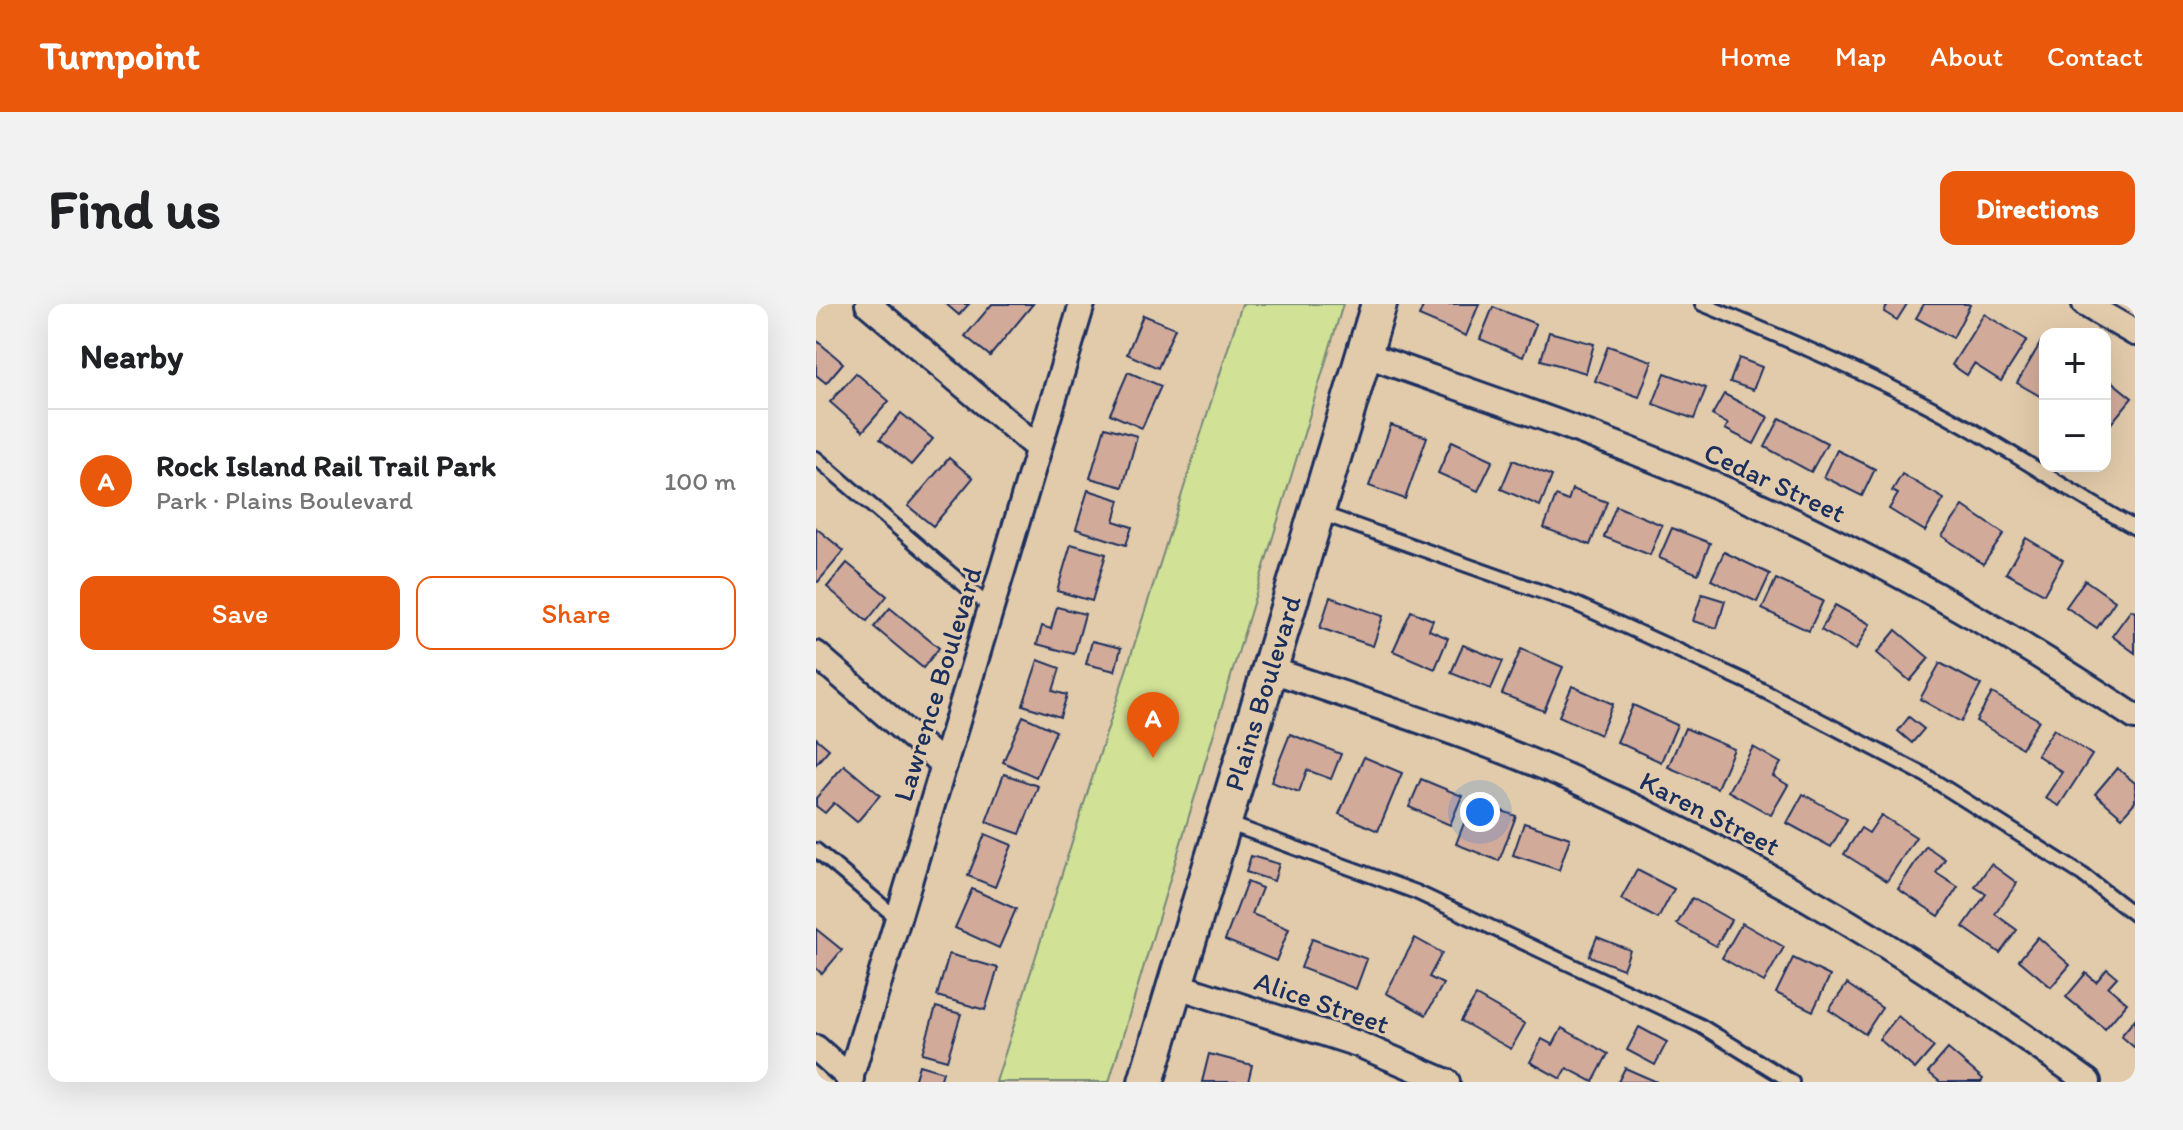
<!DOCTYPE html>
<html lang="en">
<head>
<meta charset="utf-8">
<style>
  :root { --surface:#fff; --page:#f2f2f2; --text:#202124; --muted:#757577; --line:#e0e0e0; --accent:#ea580c }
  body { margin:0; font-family:Itim,sans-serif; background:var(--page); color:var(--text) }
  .controls { position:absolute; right:24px; top:24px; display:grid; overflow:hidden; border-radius:16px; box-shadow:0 8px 32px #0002 }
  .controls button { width:72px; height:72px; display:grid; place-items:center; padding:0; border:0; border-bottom:2px solid var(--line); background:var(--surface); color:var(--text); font:40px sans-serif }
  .you { position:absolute; left:664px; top:508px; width:28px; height:28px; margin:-20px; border:6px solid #fff; border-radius:50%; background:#1a73e8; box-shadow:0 0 0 12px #1a73e833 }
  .badge { display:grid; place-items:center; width:52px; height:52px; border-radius:50%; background:var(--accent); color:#fff; font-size:26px; font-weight:700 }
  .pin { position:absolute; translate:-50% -66px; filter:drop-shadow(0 2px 4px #0008) }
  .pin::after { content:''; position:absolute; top:42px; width:28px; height:24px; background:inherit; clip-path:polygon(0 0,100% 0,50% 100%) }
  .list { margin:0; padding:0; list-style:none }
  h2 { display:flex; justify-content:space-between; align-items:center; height:104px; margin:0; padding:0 32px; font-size:34px }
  h2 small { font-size:26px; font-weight:400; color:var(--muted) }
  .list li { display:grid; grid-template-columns:52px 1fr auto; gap:24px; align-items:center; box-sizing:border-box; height:144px; padding:0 32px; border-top:2px solid var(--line) }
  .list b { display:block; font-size:30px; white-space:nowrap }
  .list p { margin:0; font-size:26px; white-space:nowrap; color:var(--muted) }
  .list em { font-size:26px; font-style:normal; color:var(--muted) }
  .actions { display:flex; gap:16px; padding:24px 32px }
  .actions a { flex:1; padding:18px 0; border:2px solid var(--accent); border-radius:16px; text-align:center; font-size:28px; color:var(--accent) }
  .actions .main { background:var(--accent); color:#fff }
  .map { position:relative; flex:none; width:1319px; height:778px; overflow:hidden; border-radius:16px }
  header { display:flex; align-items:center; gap:48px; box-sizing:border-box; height:112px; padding:0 40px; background:var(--accent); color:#fff }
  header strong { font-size:38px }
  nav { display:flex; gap:44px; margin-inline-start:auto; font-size:28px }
  .intro { display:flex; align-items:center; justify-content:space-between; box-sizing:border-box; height:192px; padding:0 48px }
  h1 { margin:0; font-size:56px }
  .button { padding:20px 36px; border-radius:16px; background:var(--accent); color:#fff; font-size:28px; font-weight:700 }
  main { display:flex; gap:48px; padding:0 48px }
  aside { flex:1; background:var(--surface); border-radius:16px; box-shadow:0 8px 32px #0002 }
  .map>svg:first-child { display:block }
  .green { fill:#d1e195; stroke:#76887a; stroke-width:2 }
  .building { fill:#d2aa9a; stroke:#1b2f5e; stroke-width:2 }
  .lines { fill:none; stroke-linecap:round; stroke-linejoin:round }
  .service-casing { stroke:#1b2f5e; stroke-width:18 }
  .minor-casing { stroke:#1b2f5e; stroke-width:30 }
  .secondary-casing { stroke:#1b2f5e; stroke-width:40 }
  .service { stroke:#e2cbab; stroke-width:12 }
  .minor { stroke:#e2cbab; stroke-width:24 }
  .secondary { stroke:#e2cbab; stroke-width:34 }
  .labels { text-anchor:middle; stroke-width:6; stroke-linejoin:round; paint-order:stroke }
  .street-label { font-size:28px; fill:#1b2f5e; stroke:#e2cbab }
</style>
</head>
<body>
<header>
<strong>Turnpoint</strong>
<nav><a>Home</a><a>Map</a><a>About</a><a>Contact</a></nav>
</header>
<div class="intro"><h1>Find us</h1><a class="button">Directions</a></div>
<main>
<aside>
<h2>Nearby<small></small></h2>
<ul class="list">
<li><span class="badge">A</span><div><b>Rock Island Rail Trail Park</b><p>Park · Plains Boulevard</p></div><em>100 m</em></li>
</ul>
<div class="actions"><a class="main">Save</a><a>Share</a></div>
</aside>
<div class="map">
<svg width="1319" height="778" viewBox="0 0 1319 778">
  <rect width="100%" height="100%" fill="#e2cbab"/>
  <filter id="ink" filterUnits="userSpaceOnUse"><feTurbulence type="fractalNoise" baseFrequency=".0125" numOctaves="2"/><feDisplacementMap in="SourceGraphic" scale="16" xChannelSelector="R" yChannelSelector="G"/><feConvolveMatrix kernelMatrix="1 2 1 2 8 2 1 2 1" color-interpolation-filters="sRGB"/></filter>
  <g filter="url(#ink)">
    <!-- green -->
    <path class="green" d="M426 0H527L293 778H180Z"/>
    <!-- building -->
    <g class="building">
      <path d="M130 0H153L143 11Z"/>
      <path d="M176 0H217L174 52 149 32Z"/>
      <path d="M608 0H663L650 32 603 12Z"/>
      <path d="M1072 0H1091L1081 16 1068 8Z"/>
      <path d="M1108 0H1152L1154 1 1137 34 1100 14Z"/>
      <path d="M677 3 720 20 707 53 664 35Z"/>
      <path d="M1168 10 1211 36 1185 77 1158 60 1151 71 1136 61Z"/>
      <path d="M327 11 359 24 342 64 311 50Z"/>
      <path d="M733 28 778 40 770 69 725 56Z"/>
      <path d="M0 36 27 59 10 79 0 71Z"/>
      <path d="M1225 38 1229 41V95L1201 79Z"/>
      <path d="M792 42 836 57 823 93 779 77Z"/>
      <path d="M923 54 946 63 937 86 914 78Z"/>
      <path d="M312 68 345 82 326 124 294 110Z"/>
      <path d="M40 69 73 97 47 127 14 98Z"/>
      <path d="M849 69 890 84 878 115 837 100Z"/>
      <path d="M1289 72 1316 94 1289 127Z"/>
      <path d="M908 90 952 113 938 140 909 125 912 120 896 111Z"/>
      <path d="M85 109 117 135 95 161 64 135Z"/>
      <path d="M964 114 1011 139 995 168 949 143Z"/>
      <path d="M575 121 611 133 589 195 553 182Z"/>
      <path d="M289 123 321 132 307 183 274 174Z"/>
      <path d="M636 137 677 156 662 187 622 169Z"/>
      <path d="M1021 146 1059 165 1046 192 1008 173Z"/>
      <path d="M133 154 157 174 117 222 92 202Z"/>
      <path d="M697 156 736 172 724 202 685 185Z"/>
      <path d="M1086 170 1128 195 1109 227 1073 205 1082 190 1076 187Z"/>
      <path d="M756 185 791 198 774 241 728 224 740 192 752 197Z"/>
      <path d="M272 186 304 196 298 217 316 223 310 241 260 225Z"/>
      <path d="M800 202 846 221 834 251 788 233Z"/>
      <path d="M1147 202 1188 230 1167 260 1126 232Z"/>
      <path d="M0 224 28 247 2 278 0 277Z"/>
      <path d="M856 224 894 239 882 270 843 254Z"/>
      <path d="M1210 234 1247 256 1228 290 1190 269Z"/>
      <path d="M255 240 290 250 276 297 241 287Z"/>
      <path d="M908 248 954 270 941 298 895 276Z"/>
      <path d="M31 259 71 292 51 317 11 283Z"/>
      <path d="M960 275 1007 297 993 327 946 305Z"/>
      <path d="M1269 276 1299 297 1281 324 1250 303Z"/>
      <path d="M886 290 909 297 901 324 877 317Z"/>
      <path d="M514 293 567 312 557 342 504 324Z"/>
      <path d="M1019 301 1054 320 1040 346 1005 326Z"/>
      <path d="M241 303 269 310 258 350 221 340 226 322 235 325Z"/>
      <path d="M74 304 123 344 107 364 58 323Z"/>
      <path d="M1315 306 1319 308V349L1296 332Z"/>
      <path d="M595 307 617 316 613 326 632 334 619 365 577 347Z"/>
      <path d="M1080 326 1113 354 1094 377 1061 349Z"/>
      <path d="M276 337 305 344 299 367 270 360Z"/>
      <path d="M647 341 687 357 675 385 635 369Z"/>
      <path d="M705 345 747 363 728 407 686 390Z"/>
      <path d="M222 356 244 364 237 387 251 391 244 413 207 401Z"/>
      <path d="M1124 359 1165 381 1145 418 1104 395Z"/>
      <path d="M756 382 797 400 784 431 743 412Z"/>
      <path d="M1176 389 1223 416 1206 444 1160 417Z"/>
      <path d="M817 401 861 421 845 458 801 438Z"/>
      <path d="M207 412 240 427 220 473 187 458Z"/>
      <path d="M1093 413 1108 425 1096 439 1082 427Z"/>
      <path d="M869 424 918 445 901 484 852 463Z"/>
      <path d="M1238 425 1276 451 1243 502 1229 494 1246 468 1221 451Z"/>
      <path d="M474 430 525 450 515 475 491 466 483 488 455 478Z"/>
      <path d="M0 434 13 445 0 460Z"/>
      <path d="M937 443 965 459 957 472 972 481 955 511 912 487Z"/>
      <path d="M548 453 586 469 562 527 523 510Z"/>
      <path d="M28 461 64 491 41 518 18 499 9 509 0 502V494Z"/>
      <path d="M1301 464 1319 479V498L1306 513 1279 490Z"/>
      <path d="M188 470 222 482 204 530 170 518Z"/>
      <path d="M605 475 646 492 634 521 593 503Z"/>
      <path d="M987 490 1031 515 1015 543 971 519Z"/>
      <path d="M657 496 700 512 683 557 640 540Z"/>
      <path d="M1065 511 1100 533 1071 577 1028 550 1045 524 1053 529Z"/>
      <path d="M708 519 754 534 743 566 697 551Z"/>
      <path d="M169 530 196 541 179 583 152 572Z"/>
      <path d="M1110 542 1129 555 1120 569 1142 583 1123 612 1082 585Z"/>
      <path d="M435 552 463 560 458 577 430 568Z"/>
      <path d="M1175 560 1201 579 1179 610 1201 626 1184 649 1147 623 1170 590 1159 583Z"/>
      <path d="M821 566 858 585 842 615 805 595Z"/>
      <path d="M431 578 446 584 436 610 473 625 460 657 409 636Z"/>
      <path d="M156 585 200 605 183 644 139 624Z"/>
      <path d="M876 594 915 616 900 642 861 620Z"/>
      <path d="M926 619 968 643 948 678 906 654Z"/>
      <path d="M0 625 26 646 6 670 0 664Z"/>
      <path d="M781 633 814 646 807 665 773 652Z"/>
      <path d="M1222 633 1254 661 1235 683 1203 656Z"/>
      <path d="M599 634 626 649 613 673 627 680 610 711 570 689Z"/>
      <path d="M496 635 551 655 540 685 485 664Z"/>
      <path d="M133 650 182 664 169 706 121 692Z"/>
      <path d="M977 654 1014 672 997 707 960 689Z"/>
      <path d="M1291 665 1301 673 1292 683 1311 699 1289 725 1250 693 1270 669 1280 678Z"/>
      <path d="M1031 680 1066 704 1049 730 1013 706Z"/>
      <path d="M660 692 709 720 695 745 645 717Z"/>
      <path d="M120 703 145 710 131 756 106 749Z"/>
      <path d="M1082 712 1118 743 1099 765 1063 735Z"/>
      <path d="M1319 715V744L1305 732Z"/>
      <path d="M823 723 851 738 839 761 811 746Z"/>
      <path d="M746 724 792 750 777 778 751 764 745 775 714 758 726 735 737 741Z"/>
      <path d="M1132 745 1167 775 1165 778H1124L1112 768Z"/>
      <path d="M393 750 436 761 432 778H386Z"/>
      <path d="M103 761 127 768 124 778H98Z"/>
      <path d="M809 764 841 778H802Z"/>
    </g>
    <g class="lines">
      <defs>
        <g id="service">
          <path d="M886 0C959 30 1033 62 1103 97 1178 135 1246 183 1319 224"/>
          <path d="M0 154 175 304"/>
          <path d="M504 209 760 300 929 377 1109 471 1267 571 1319 611"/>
          <path d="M411 519 600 588 885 722 976 778"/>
          <path d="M0 546 82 615"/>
        </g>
        <g id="minor">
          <path d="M52 0 222 144"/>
          <path d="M1269 0 1319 29"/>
          <path d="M548 50C652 87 758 122 861 165 1020 231 1175 317 1319 413"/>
          <path d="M0 350 128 461"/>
          <path d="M453 365C560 402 669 435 772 482 952 563 1112 662 1272 778"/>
          <path d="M359 681 542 740 631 778"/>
          <path d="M0 744 35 775"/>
          <path d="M33 778 266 0"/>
        </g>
        <path id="secondary" d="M330 778 563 0"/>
      </defs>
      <!-- service casing -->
      <use href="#service" class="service-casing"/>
      <!-- minor casing -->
      <use href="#minor" class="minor-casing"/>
      <!-- secondary casing -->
      <use href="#secondary" class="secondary-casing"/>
      <!-- service -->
      <use href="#service" class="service"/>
      <!-- minor -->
      <use href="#minor" class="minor"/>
      <!-- secondary -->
      <use href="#secondary" class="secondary"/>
    </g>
  </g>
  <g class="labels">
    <!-- street labels -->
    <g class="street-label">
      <text transform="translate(959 178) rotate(25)" y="10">Cedar Street</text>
      <text transform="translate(121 380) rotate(-73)" y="10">Lawrence Boulevard</text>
      <text transform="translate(446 389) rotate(-73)" y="10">Plains Boulevard</text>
      <text transform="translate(894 509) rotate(27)" y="10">Karen Street</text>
      <text transform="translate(506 698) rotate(19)" y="10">Alice Street</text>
    </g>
  </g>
</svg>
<div class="controls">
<button>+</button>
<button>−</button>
</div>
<div class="you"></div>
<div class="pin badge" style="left:337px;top:454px">A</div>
</div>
</main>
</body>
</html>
